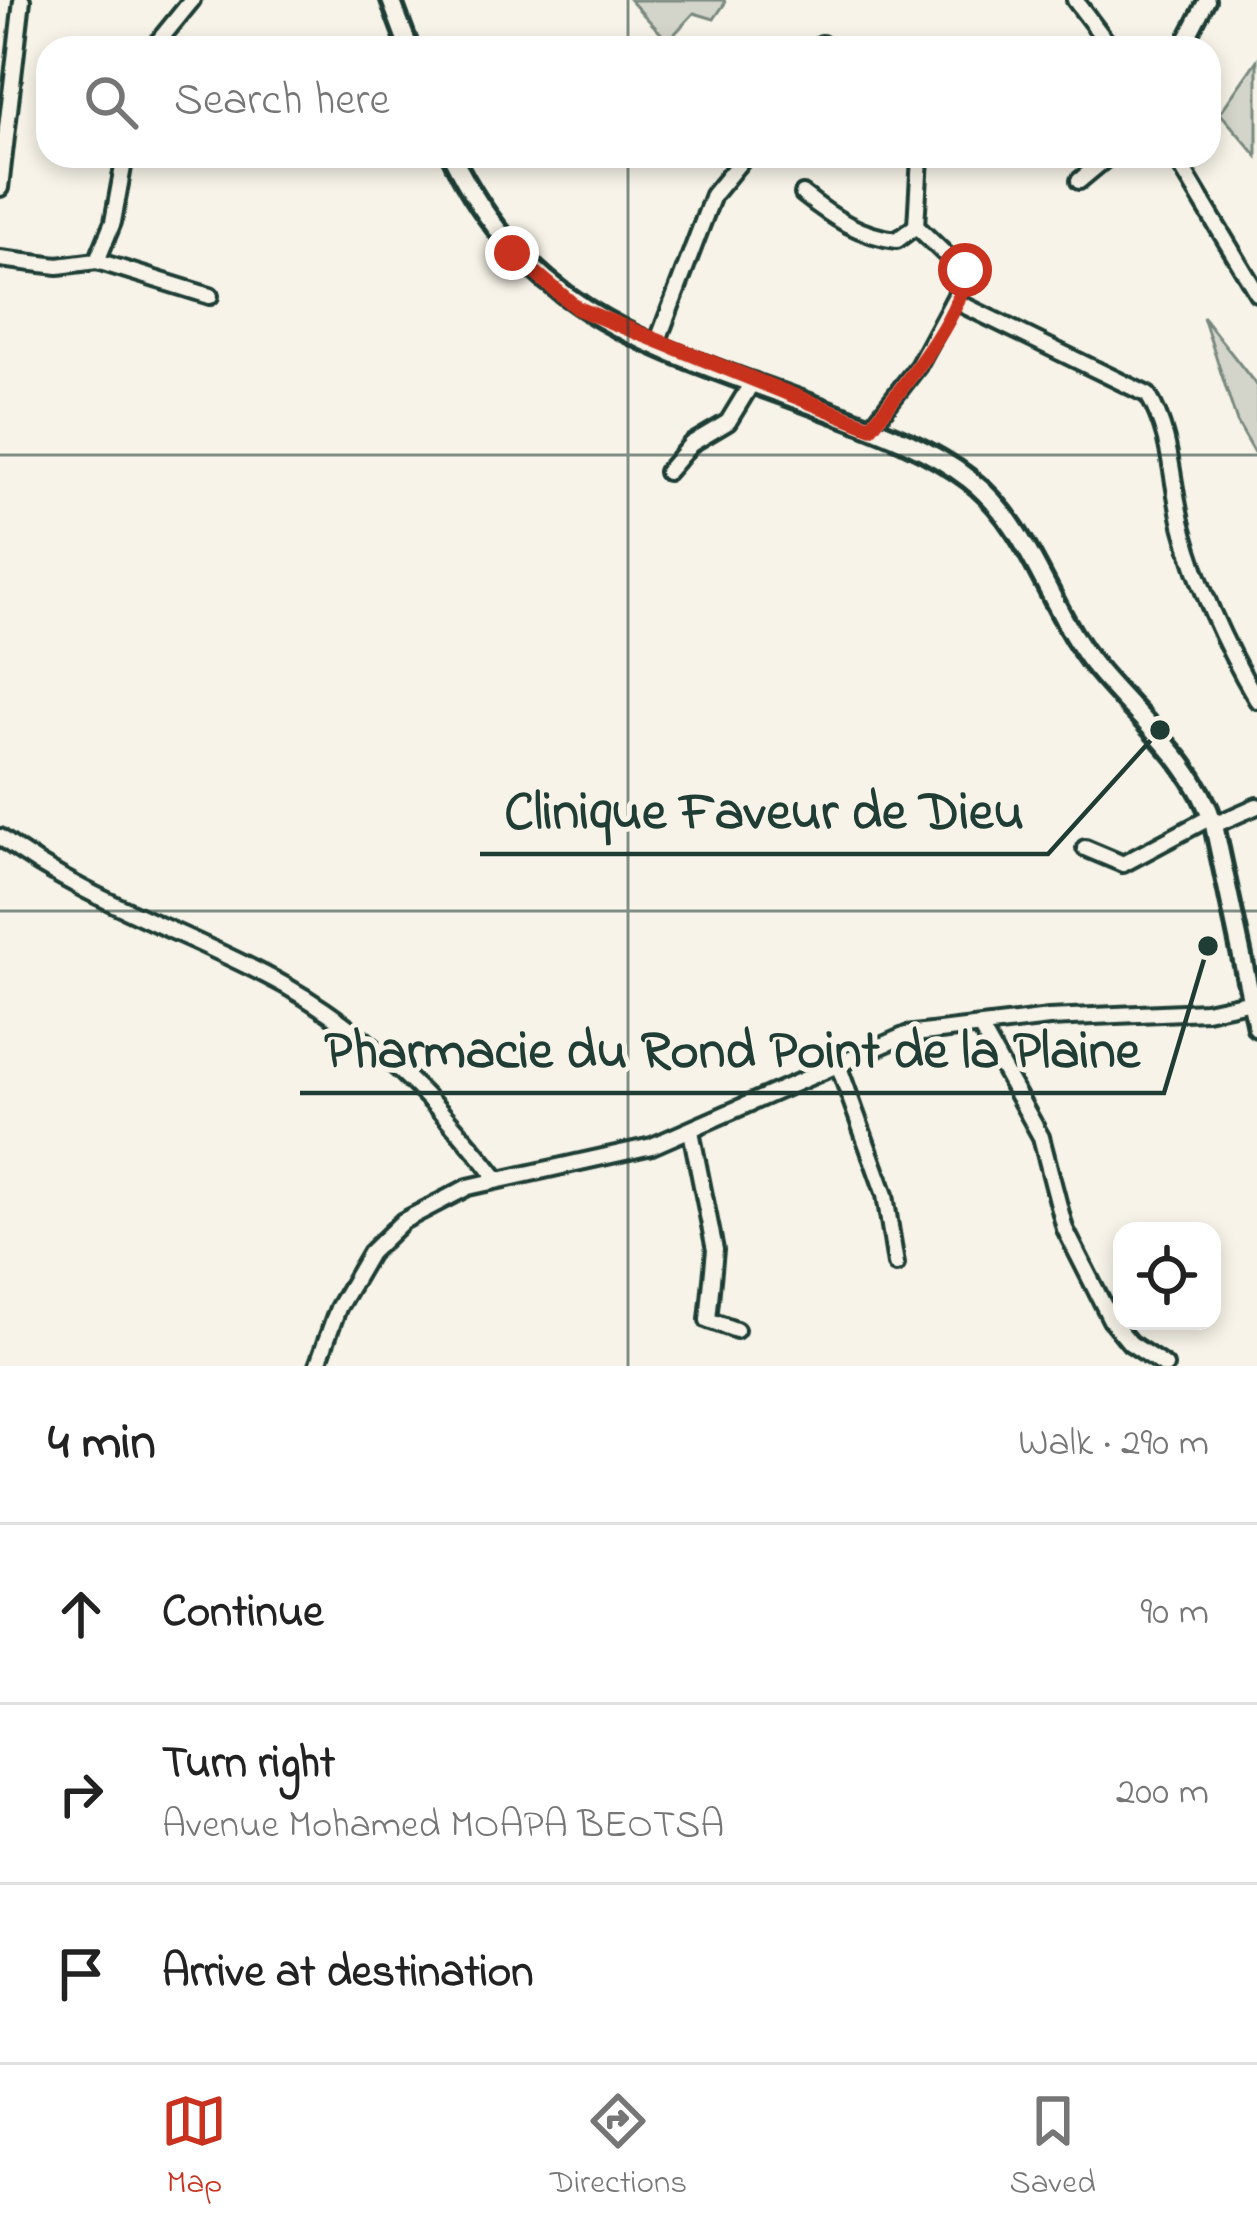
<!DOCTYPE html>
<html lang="en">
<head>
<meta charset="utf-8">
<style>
  :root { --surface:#fff; --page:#f2f2f2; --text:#222; --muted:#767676; --line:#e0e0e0; --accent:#c8321e }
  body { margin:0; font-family:"Indie Flower",sans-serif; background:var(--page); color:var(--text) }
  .controls { position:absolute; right:36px; bottom:36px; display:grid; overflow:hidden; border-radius:24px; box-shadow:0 6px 18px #0003 }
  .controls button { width:108px; height:108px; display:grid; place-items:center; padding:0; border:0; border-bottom:3px solid var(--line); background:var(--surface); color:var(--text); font:60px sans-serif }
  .stop { position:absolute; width:36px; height:36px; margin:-27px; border:9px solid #c8321e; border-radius:50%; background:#fff }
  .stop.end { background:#c8321e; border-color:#fff; box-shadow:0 3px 12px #0008 }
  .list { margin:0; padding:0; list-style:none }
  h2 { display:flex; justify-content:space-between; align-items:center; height:156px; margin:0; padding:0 48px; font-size:51px }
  h2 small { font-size:39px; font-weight:400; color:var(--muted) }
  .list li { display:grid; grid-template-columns:78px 1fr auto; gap:36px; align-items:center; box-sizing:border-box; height:180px; padding:0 48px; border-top:3px solid var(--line) }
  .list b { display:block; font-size:45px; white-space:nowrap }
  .list p { margin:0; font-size:39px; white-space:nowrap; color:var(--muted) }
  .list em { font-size:39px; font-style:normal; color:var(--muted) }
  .icon { flex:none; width:66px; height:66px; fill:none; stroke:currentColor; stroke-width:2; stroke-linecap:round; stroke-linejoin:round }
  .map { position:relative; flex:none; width:1257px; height:1366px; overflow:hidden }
  .search { position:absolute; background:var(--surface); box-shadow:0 6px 18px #0003; left:36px; right:36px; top:36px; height:132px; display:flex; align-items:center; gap:30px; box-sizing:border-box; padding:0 42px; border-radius:36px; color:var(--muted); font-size:45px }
  .sheet { height:696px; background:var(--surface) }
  nav { display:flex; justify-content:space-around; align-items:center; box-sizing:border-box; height:168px; border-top:3px solid var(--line); background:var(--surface); font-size:33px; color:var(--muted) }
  nav a { display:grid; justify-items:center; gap:6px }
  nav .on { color:var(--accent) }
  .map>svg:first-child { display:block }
  .green { fill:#d3d5ca; stroke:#79897f; stroke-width:3 }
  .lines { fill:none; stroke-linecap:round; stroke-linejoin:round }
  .minor-casing { stroke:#1f3d34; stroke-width:22 }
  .major-casing { stroke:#1f3d34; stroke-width:26 }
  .minor { stroke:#f7f3e8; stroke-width:14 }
  .major { stroke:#f7f3e8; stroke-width:16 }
  .route { stroke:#c8321e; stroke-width:15 }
  .grid { fill:none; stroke:#1f3d34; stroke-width:3; stroke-opacity:0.55 }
  .leader { fill:none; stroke:#1f3d34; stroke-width:4.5 }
  .callout-dot { fill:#1f3d34; stroke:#f7f3e8; stroke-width:4.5 }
  .callout-label { font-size:54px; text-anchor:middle; font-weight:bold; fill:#1f3d34; stroke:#f7f3e8; stroke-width:10; stroke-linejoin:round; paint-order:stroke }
</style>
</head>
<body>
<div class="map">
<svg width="1257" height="1366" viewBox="0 0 1257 1366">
  <rect width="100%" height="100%" fill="#f7f3e8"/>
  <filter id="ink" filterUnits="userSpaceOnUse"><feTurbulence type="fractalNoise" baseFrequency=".00833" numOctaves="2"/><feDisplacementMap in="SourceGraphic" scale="24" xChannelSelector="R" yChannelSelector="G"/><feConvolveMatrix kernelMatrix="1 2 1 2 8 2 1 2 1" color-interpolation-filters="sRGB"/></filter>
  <g filter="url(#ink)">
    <!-- green -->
    <g class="green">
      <path d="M630 0H724L725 3 714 19 694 13 668 41Z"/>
      <path d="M1257 60V156L1220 113Z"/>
      <path d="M1203 317 1257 386V457L1237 422Z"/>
    </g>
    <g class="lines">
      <defs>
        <g id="minor">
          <path d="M1075 0 1111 48"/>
          <path d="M153 48 192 0"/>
          <path d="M819 48 822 44"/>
          <path d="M1182 48 1207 0"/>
          <path d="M1175 156 1257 293"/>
          <path d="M1079 181 1109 156"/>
          <path d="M0 188 22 0"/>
          <path d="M803 194C832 217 860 236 897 240L916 226"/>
          <path d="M0 259 58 266 97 261 113 222 125 156"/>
          <path d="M97 261 210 296"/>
          <path d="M955 301 1148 395C1173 437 1171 484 1183 529 1199 589 1226 647 1257 700"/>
          <path d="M657 343 713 195 745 156"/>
          <path d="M871 427 918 366 967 275 916 226 920 157"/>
          <path d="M667 472 691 444 728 422 753 381"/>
          <path d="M1214 825 1257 806"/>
          <path d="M0 837C87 903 192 933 286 986 371 1035 436 1100 496 1177"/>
          <path d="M1085 848 1123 864 1211 817"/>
          <path d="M981 1029 1041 1137 1065 1229 1111 1320 1130 1343 1165 1366"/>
          <path d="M838 1064 885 1195 896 1264"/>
          <path d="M691 1131 715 1250 708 1320 736 1330"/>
          <path d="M317 1366 338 1308 370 1253 403 1221 468 1187 652 1146 906 1035 1049 1018 1206 1011 1257 1000"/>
        </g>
        <g id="major">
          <path d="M391 0 409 48"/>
          <path d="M452 156C536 328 674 351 839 415 884 432 930 449 969 479 1029 525 1046 601 1089 659 1131 714 1193 757 1214 825L1257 1027"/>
        </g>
      </defs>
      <!-- minor casing -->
      <use href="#minor" class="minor-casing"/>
      <!-- major casing -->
      <use href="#major" class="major-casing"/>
      <!-- minor -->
      <use href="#minor" class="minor"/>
      <!-- major -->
      <use href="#major" class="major"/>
    </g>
  </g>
  <g class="lines" filter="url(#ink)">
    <!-- route -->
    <path class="route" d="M512 253 577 308 871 427C899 391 965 314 965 270"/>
  </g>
  <!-- grid -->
  <path class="grid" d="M628 0V48M628 156V1366M0 455H1257M0 911H1257"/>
  <!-- callouts -->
  <path class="leader" d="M1160 730L1048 854H480M1208 946L1164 1093H300"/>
  <g class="callout-dot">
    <circle cx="1160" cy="730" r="12"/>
    <circle cx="1208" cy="946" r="12"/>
  </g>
  <g class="callout-label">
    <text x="764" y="828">Clinique Faveur de Dieu</text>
    <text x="732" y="1067">Pharmacie du Rond Point de la Plaine</text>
  </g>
</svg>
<div class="controls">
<button><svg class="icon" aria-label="locate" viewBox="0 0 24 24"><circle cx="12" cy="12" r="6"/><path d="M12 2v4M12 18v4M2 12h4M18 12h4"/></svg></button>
</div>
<div class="stop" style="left:965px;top:270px"></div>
<div class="stop end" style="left:512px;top:253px"></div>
<div class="search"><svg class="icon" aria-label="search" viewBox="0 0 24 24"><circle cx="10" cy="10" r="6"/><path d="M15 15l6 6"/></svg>Search here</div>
</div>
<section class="sheet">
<h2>4 min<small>Walk · 290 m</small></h2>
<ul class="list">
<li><svg class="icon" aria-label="ahead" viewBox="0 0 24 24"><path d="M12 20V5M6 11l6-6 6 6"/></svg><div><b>Continue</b></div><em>90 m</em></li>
<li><svg class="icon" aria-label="right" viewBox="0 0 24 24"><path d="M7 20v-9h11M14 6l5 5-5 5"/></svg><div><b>Turn right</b><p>Avenue Mohamed MOAPA BEOTSA</p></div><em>200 m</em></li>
<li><svg class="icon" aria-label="arrive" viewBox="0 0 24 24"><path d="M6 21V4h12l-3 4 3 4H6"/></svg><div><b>Arrive at destination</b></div></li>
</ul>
</section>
<nav>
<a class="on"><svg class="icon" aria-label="map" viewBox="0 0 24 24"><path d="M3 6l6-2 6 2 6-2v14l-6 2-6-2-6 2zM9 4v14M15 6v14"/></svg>Map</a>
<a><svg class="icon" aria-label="directions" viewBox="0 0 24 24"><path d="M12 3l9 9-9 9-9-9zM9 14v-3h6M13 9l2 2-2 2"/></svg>Directions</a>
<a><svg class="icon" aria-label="saved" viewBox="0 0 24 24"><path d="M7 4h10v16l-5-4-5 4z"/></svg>Saved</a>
</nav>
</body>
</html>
